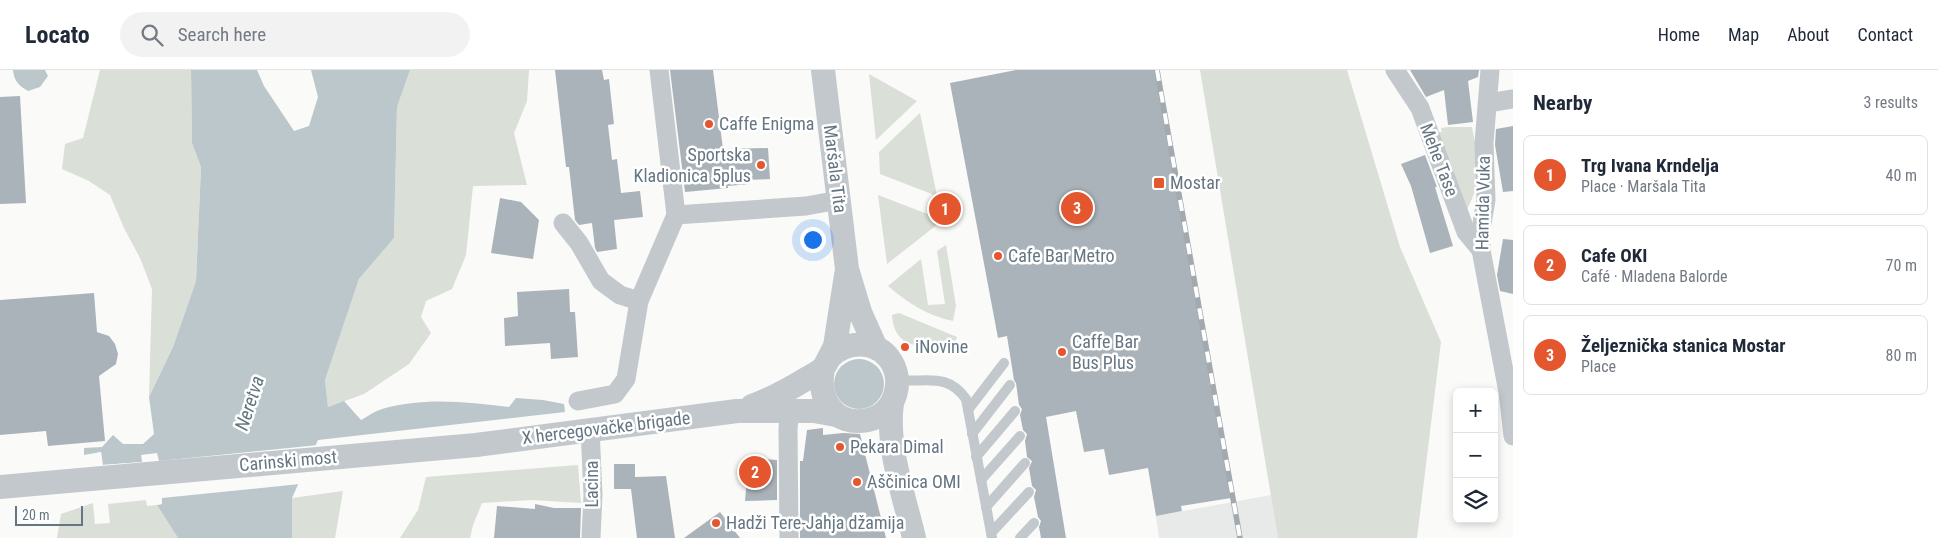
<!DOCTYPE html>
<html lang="en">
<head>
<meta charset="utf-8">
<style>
  :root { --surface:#fff; --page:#f2f2f3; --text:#1f2937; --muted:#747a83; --line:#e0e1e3; --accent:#e4572e }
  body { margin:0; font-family:"Roboto Condensed",sans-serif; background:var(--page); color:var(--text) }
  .controls { position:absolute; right:15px; bottom:15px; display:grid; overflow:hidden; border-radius:8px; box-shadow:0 2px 8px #0003 }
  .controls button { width:45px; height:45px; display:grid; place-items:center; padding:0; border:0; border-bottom:1px solid var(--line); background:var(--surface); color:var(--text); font:25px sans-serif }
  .scale { position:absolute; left:15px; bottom:12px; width:68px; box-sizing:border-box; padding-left:5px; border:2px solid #657683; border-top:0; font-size:14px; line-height:18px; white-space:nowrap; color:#657683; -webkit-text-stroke:4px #fff; paint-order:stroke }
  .you { position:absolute; left:812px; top:169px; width:18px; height:18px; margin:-12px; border:4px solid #fff; border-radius:50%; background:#1a73e8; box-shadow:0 0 0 8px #1a73e833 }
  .badge { display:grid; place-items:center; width:32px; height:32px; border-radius:50%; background:var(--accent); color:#fff; font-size:16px; font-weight:700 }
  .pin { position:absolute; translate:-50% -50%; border:2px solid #fff; box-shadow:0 1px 5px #0006 }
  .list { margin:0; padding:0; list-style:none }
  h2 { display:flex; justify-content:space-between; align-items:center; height:65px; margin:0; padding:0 20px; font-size:21px }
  h2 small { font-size:16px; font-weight:400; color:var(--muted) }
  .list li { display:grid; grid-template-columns:32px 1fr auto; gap:15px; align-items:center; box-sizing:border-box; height:80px; margin:0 10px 10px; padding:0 10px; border:1px solid var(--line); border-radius:8px }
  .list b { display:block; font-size:19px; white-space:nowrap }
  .list p { margin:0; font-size:16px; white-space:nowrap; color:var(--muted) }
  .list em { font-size:16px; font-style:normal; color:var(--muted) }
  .icon { flex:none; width:28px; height:28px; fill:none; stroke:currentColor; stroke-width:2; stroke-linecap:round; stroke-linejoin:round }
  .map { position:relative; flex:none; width:1513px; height:468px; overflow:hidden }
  header { display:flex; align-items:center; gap:30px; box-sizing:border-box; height:70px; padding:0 25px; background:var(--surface); border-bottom:1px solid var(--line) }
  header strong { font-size:24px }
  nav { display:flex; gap:28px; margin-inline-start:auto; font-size:18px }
  .search { width:350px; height:45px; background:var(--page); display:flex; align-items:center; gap:12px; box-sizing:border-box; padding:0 18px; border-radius:28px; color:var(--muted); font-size:19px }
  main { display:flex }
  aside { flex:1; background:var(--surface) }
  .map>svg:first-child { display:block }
  .built { fill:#e8e9e9 }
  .green { fill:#dadfd7 }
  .water { fill:#bbc7cb }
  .pier { fill:#fafaf8 }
  .building { fill:#aab3b9 }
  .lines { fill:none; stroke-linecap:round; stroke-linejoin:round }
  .service { stroke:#c3c8cc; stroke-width:10 }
  .minor { stroke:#c3c8cc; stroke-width:19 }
  .tertiary { stroke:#c3c8cc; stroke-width:24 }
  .rail-casing { stroke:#a2aab0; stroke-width:5.5 }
  .rail { stroke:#fff; stroke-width:4; stroke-dasharray:11; stroke-linecap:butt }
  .poi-dot { fill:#e4572e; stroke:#fff; stroke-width:2 }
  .labels { text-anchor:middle; stroke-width:5; stroke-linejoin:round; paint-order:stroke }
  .poi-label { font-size:18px; fill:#657683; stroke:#fff; text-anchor:start }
  .street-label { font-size:18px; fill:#657683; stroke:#fff }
  .water-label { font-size:19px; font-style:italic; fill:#60757c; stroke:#fff }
</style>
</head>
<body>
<header>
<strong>Locato</strong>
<div class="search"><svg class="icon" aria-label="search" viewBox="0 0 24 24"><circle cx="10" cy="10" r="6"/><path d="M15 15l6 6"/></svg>Search here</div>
<nav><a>Home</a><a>Map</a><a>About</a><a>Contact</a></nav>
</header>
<main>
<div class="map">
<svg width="1513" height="468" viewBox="0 0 1513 468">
  <rect width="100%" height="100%" fill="#fafaf8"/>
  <!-- built -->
  <path class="built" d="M1271 425 1278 468H1159L1156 446Z"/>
  <!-- green -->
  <g class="green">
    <path d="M100 0H191L192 73 201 97 196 211 173 277 149 327 152 219 140 188 124 158 110 125 89 111 62 99 65 74 83 68Z"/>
    <path d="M410 0H529L527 31 514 63 527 115 473 116 466 185 452 219 426 231 421 247 431 263 409 294 364 324 328 337 325 310 359 209 394 168 397 37Z"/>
    <path d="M1200 0H1347L1400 177 1441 272 1417 468H1278Z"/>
    <path d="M869 4 917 31 876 70Z"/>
    <path d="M920 43 937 126 880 104 879 82Z"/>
    <path d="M1449 57H1472C1479 95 1484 106 1466 142L1438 62H1442L1441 58Z"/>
    <path d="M878 125 943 150 887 194Z"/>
    <path d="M946 175 956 236 953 251C928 246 908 233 888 216L921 189 928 235 945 234 937 181Z"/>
    <path d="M899 243 957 267 955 273C927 278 894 282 892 245Z"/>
    <path d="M578 395 581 433 531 430 482 433 473 455 470 468H400L418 440 426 407Z"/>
    <path d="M343 421 335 468H292V428Z"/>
    <path d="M146 430 147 436 157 435 178 468H57L61 444 93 433 95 454 110 453 108 434Z"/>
  </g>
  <!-- water -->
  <g class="water">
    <path d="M13 0H45L48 6 40 17 28 21C19 16 14 11 13 0Z"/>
    <path d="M191 0H257L264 16 294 61 309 56 318 27 311 0H410L397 37 394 168 359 209 325 310 328 337 344 331 361 350C368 346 375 341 382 339 424 327 467 332 509 337L516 328 543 330 564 334 565 342 318 370 292 428V468H178L157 435 162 434 157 384 142 385V392L102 395 101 382 84 385V378L102 377 113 365 123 374H143L154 364 149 327 173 277 196 211 201 97 192 73Z"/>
    <circle cx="859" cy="314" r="25"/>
  </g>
  <!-- pier -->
  <path class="pier" d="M318 375 300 414 162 428V434L155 435 159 432 155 386 144 387V393L101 397 98 385 88 386 101 382 103 395 142 392 141 385 157 383 159 391Z"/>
  <!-- building -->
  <g class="building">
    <path d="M555 0H602L604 10 609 9 614 54 608 55 612 90 617 89 621 123 640 121 643 147 614 150 617 179 597 182 595 178 592 153 579 155 575 150 569 97H566Z"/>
    <path d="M670 0H713L723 79 768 78 770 109 749 110 750 114 728 116V118L685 122Z"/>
    <path d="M1016 0H1156L1231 428 1181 436 1182 441 1156 446 1148 398 1109 405 1104 379 1084 382 1076 341 1046 347 1066 468H1041L1039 457 1041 451 1038 447 1034 427 1036 420 1032 416 1029 398 1032 391 1027 387 1025 371 1027 364 1023 360 1020 345 1022 339 1019 335 1016 313 1014 310 1007 266 998 268 950 13Z"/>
    <path d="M1410 0H1479L1478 7 1468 11 1473 52 1448 55 1444 20 1426 27Z"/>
    <path d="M20 26 26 133 0 134V27Z"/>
    <path d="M1513 56V121L1503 122 1495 75 1496 59Z"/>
    <path d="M1425 85 1437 117H1435L1453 176 1430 183 1411 116 1401 94Z"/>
    <path d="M500 128 521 132 539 150 533 189 491 183Z"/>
    <path d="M1503 169 1513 170V224L1500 221 1497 205Z"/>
    <path d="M569 219 570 242H575L578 287 551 289 550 273 505 276 504 248 518 246 517 222Z"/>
    <path d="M94 223 97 262 109 266 115 274 118 284 116 294 99 306 105 371 48 376 46 361 0 365V230Z"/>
    <path d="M823 358V365L843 363 860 364 886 468H800V391H803L807 360Z"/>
    <path d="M749 388 777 390V430L745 431Z"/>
    <path d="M614 394H635V407L666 406 675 468H637L631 419H614Z"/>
    <path d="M535 434 554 438H581L580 468H494L497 436 535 439Z"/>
    <path d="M720 442 740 468H684Z"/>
  </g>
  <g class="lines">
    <!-- service -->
    <g class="service">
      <path d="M898 310C926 313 947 302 966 329L992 468"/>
      <path d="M968 340 1004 293"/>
      <path d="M972 364 1010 315"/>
      <path d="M976 387 1015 341"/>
      <path d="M981 410 1020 366"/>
      <path d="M986 437 1025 393"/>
      <path d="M991 463 1029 422"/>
      <path d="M1020 468 1034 453"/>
    </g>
    <!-- minor -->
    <g class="minor">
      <path d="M1395 0 1420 38 1466 162 1481 180"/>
      <path d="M1490 0 1484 73 1486 130 1481 159V180L1508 322 1513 366"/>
      <path d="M1488 33 1513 29"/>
      <path d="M676 145 806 136 839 130"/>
      <path d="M563 153 579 173 601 211 620 225 639 231"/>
      <path d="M578 331 615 324 626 309 639 231 676 145 659 0"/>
      <path d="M590 359 593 425 591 468"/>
      <path d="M789 468 788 358 789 349 797 341"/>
    </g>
    <!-- tertiary -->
    <g class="tertiary">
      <path d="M823 0 847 199 860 242 876 278"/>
      <path d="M829 288 835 276 846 205"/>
      <path d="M892 333C886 377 904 425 914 468"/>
      <path d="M752 336C771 329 788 320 806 309 811 306 818 303 822 299 826 296 827 290 830 287 846 271 873 270 888 287 906 309 896 344 868 350 834 357 817 329 823 299"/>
      <path d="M0 417 476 375 737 341H814L836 345"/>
    </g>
    <defs>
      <path id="rail" d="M1157 0 1240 468"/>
    </defs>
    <!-- rail casing -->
    <use href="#rail" class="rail-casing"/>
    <!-- rail -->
    <use href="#rail" class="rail"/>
  </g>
  <!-- markers -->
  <g class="poi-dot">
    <circle cx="709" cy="54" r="5"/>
    <circle cx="761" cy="95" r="5"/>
    <rect x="1153" y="107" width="12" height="12" rx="2.5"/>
    <circle cx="998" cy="186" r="5"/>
    <circle cx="905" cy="277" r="5"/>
    <circle cx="1062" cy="282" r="5"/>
    <circle cx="840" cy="377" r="5"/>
    <circle cx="857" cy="412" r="5"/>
    <circle cx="716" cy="453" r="5"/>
  </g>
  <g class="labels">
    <!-- poi labels -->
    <g class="poi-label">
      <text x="719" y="60">Caffe Enigma</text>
      <text x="751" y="91" text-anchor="end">Sportska<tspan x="751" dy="21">Kladionica 5plus</tspan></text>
      <text x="1170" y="119">Mostar</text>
      <text x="1008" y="192">Cafe Bar Metro</text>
      <text x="1072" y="278">Caffe Bar<tspan x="1072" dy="21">Bus Plus</tspan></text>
      <text x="915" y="283">iNovine</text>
      <text x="850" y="383">Pekara Dimal</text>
      <text x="867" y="418">Aščinica OMI</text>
      <text x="726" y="459">Hadži Tere-Jahja džamija</text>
    </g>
    <!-- street labels -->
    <g class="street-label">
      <text transform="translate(1439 90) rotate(69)" y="6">Mehe Tase</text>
      <text transform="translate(835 99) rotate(83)" y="6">Maršala Tita</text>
      <text transform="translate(1483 133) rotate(-89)" y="6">Hamida Vuka</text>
      <text transform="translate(606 358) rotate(-7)" y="6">X hercegovačke brigade</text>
      <text transform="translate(288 391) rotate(-5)" y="6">Carinski most</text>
      <text transform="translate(592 414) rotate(-90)" y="6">Lacina</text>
    </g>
    <!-- water labels -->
    <g class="water-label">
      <text transform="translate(249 333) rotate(-72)" y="7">Neretva</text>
    </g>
  </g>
</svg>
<div class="controls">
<button>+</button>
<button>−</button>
<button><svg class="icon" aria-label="layers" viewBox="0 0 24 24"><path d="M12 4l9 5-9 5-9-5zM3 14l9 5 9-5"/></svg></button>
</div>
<div class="scale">20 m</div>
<div class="you"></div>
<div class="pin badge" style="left:945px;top:139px">1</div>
<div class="pin badge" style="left:755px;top:402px">2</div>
<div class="pin badge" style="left:1077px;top:138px">3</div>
</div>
<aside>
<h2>Nearby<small>3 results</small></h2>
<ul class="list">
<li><span class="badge">1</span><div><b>Trg Ivana Krndelja</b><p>Place · Maršala Tita</p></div><em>40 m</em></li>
<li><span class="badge">2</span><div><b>Cafe OKI</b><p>Café · Mladena Balorde</p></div><em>70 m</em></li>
<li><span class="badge">3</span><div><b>Željeznička stanica Mostar</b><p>Place</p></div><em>80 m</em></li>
</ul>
</aside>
</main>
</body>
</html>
